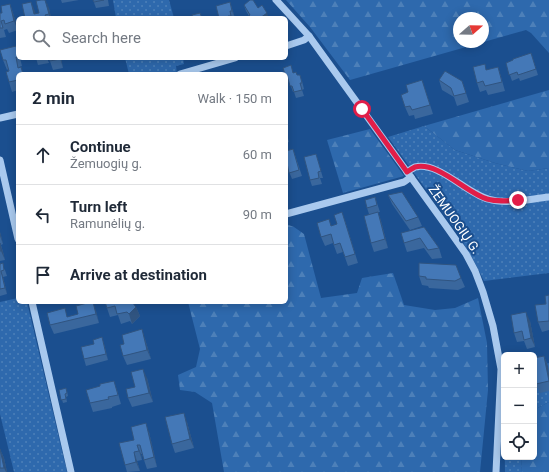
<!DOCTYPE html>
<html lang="en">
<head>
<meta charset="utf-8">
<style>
  :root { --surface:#fff; --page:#f6f6f7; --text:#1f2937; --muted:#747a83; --line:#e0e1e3 }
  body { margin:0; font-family:Roboto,sans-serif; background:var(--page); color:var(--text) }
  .controls { position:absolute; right:12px; bottom:12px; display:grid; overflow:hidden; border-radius:6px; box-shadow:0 2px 10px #0003 }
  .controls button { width:36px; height:36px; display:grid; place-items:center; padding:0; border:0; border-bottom:1px solid var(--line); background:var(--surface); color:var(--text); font:20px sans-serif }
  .compass { position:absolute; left:453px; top:12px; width:36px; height:36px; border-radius:50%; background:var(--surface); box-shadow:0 2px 10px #0003; rotate:70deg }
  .stop { position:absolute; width:12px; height:12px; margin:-9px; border:3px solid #e11d48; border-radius:50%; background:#fff }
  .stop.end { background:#e11d48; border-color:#fff; box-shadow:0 1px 4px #0008 }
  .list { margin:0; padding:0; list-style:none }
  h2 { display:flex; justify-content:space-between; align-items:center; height:52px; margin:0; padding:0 16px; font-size:17px }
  h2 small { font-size:13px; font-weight:400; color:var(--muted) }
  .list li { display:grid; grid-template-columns:26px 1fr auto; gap:12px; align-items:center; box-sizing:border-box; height:60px; padding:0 16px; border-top:1px solid var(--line) }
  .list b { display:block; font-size:15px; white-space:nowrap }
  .list p { margin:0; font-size:13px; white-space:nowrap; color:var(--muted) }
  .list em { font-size:13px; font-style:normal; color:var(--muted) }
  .icon { flex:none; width:22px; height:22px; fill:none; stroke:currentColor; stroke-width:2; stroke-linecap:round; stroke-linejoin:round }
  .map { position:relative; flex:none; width:549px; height:472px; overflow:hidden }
  .search { position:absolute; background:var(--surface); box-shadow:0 2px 10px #0003; left:16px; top:16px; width:272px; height:44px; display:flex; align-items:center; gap:10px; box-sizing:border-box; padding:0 14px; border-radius:6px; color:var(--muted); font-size:15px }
  .panel { position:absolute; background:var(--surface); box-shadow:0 2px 10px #0003; left:16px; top:72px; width:272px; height:232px; border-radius:6px }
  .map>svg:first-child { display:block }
  .grass { fill:url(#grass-dots) }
  .forest { fill:url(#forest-firs); fill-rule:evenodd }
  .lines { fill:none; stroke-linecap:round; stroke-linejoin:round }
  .minor { stroke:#a9c9ee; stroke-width:7 }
  .wall { fill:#3a679d }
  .shaded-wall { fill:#305480 }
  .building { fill:#4478b7; stroke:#305480 }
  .route { stroke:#e11d48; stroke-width:5 }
  .labels { text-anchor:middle; stroke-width:4; stroke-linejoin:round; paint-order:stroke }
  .street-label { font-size:13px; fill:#fff; stroke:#1b4f8f }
</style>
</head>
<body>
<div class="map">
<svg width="549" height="472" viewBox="0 0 549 472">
  <defs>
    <pattern id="grass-dots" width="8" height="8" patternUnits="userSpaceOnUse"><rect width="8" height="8" fill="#2e69ad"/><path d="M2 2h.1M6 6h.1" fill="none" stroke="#4d80b9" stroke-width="1.8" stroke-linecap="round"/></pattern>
    <pattern id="forest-firs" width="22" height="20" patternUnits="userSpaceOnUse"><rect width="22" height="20" fill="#2e69ad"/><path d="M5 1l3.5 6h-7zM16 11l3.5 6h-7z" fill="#4d80b9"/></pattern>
  </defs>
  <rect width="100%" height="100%" fill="#1b4f8f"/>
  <!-- grass -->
  <g class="grass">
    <path d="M113 0H169L174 18H116Z"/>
    <path d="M125 58H183L184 64 176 66 177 74H129Z"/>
    <path d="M424 126 455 150 495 163 528 171 549 168V273L484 281 476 265 457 232 388 137Z"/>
    <path d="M18 298V302H27L67 472H14L0 414V302Z"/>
    <path d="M549 363V402L534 410V367Z"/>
    <path d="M504 409V457H521L522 472H505Z"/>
  </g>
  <!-- forest -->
  <g class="forest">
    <path d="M286 0H549V53L531 33 526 30 350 80 310 27ZM459 18H483V42H459Z"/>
    <path d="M549 90V168L528 171 495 163 455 150 424 126Z"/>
    <path d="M370 129 404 176 343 193 327 140Z"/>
    <path d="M286 224 294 227 304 234 321 298 357 293 362 278 393 273 404 305 435 310 455 308 478 298 487 343 488 390 480 472H224L212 403 195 392 180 390 178 375 196 367 200 349 188 302H286Z"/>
    <path d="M549 402V472H522L521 457H534V410Z"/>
  </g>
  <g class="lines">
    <!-- minor -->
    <g class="minor">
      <path d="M276 0 309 36 444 223 466 254 475 271 483 292 493 326 501 369 496 472"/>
      <path d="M286 46 304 40 309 36"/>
      <path d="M180 74 235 58"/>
      <path d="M0 118 18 114"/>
      <path d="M0 160 18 239"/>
      <path d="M407 172C410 170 413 168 415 167 438 161 466 193 488 199 507 205 529 199 549 197"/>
      <path d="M286 214 404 182 411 177"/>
      <path d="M32 302 71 472"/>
    </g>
  </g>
  <!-- wall -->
  <g class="wall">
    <path d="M61 0H79L62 3Z"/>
    <path d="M93 0H108L109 6 96 8Z"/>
    <path d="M230 2 235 18H219Z"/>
    <path d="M10 4 13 13 18 30 9 33 7 29 4 30 6 37 0 38V13H2Z"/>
    <path d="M244 5 258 8 249 16 246 11Z"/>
    <path d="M49 8 51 18H25L35 11V14L39 13Z"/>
    <path d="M16 46 18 51V58H20L22 66 19 67V68L21 67 23 74H18V90L12 92 9 82 8 69 7 70 3 60Z"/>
    <path d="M531 53 538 75 520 81 519 78 512 81 506 63 513 60Z"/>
    <path d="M36 58H47L49 63 38 65Z"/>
    <path d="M61 58 63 68 53 70 50 61Z"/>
    <path d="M498 67 501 77 505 91 488 95 486 90 480 92 477 83 487 70Z"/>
    <path d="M294 73 302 81 304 89 302 90 304 96 296 98 294 92H293L289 81 287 82 286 78V74Z"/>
    <path d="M422 80 433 114 415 119 414 115 409 116 405 107 408 92Z"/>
    <path d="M439 80 462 81 469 102 457 106 454 97 442 90Z"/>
    <path d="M286 131 289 142 286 143Z"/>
    <path d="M293 149 302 176 292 179 288 169H286V151Z"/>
    <path d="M316 154 323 178H320L322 184 312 186 310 180Z"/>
    <path d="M388 195 418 217 422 226 410 230 392 204Z"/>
    <path d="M375 197 380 212H378L381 221 388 248 374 252 371 243 369 214 367 208Z"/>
    <path d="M345 221 358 263 348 266 343 252 337 254 333 243 325 246 321 237 332 226Z"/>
    <path d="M424 227 439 248 442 258 432 259 424 248 407 252 404 243Z"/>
    <path d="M0 232 3 244 1 245 3 252 5 260 0 261Z"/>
    <path d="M0 264 5 270 7 276 3 277 7 294 0 296Z"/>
    <path d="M419 276 461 278 465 287 458 290 429 288 428 286 422 285Z"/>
    <path d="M549 295V330L542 332 538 322Z"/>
    <path d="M105 302 136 307 140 316 132 324 130 321 121 324 118 315 110 317Z"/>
    <path d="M96 311 99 323 54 334 50 325 68 317Z"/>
    <path d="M530 321 535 347 527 349 524 341 517 342 514 333Z"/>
    <path d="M145 339 151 359 127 365 123 356Z"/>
    <path d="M104 344 108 360 86 366 84 359Z"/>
    <path d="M544 356 548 366 549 374V391L540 393 538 388 534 389V358Z"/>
    <path d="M147 378 153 402 132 407 128 398 135 387Z"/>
    <path d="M59 390 67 391 68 396 66 397 67 402 63 403Z"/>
    <path d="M117 390 121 404 112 407V408L93 412 90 403Z"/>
    <path d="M187 422 194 448 175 453 172 444Z"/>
    <path d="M149 432 157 467 147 469 142 454H141L142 460 137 461 140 471 127 472 125 465 134 440Z"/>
    <path d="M0 449 4 458 7 472H0Z"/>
  </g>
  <!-- shaded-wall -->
  <g class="shaded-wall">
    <path d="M46 0 49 8 51 18H50L49 14Z"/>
    <path d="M31 2 35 11 36 18 34 14Z"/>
    <path d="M230 2 233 12 235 18 232 11Z"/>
    <path d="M10 4 13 13 18 30 14 21Z"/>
    <path d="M267 13 269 18H260Z"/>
    <path d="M60 58H61L63 68Z"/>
    <path d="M378 212 381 221 388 248 385 239Z"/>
    <path d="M0 232 1 235 3 244 0 236Z"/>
    <path d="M0 243 3 252 5 260 1 251Z"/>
    <path d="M1 271 3 277 7 294 5 288Z"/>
    <path d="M93 302 96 311 99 323 96 314Z"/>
    <path d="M136 307 140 316 132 324 129 314Z"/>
    <path d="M526 312 530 321 535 347 531 338Z"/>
    <path d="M142 329 151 359 147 350Z"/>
    <path d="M102 337 104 344 108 360 106 354Z"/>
    <path d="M544 356 548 366 549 374V383Z"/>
    <path d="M143 369 147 378 153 402 149 393Z"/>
    <path d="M184 413 187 422 194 448 190 439Z"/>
    <path d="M146 423 149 432 157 467 154 457Z"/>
    <path d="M137 445 141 454 142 460Z"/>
    <path d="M0 449 4 458 7 472H6L4 468Z"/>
    <path d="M134 452 137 461 140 471 136 462Z"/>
  </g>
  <!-- building -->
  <g class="building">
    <path d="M41 0H45L49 14 45 15 46 17 43 18H25L22 4 31 2 34 14 39 13 36 1Z"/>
    <path d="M93 0H104L94 2Z"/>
    <path d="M250 0H253L258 8 262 5 267 13 260 18H246L250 15 244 5Z"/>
    <path d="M230 2 232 11H230L231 16H228V18H219L216 6Z"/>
    <path d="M10 4 14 21 5 24 4 20 1 21 3 28H0V13H2L1 6Z"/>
    <path d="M200 13 202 18H193L192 15Z"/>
    <path d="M16 46 18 53V57H16L18 68 21 67 23 74H18V80L9 82 6 72 9 71 6 60H3L0 50Z"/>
    <path d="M531 53 536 69 518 75 517 72 509 75 506 63 513 60V59Z"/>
    <path d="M49 58H60V59L50 61Z"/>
    <path d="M485 64 486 70 498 67 502 82 485 86 483 81 477 83 473 67Z"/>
    <path d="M291 65 293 73 296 72 297 75H300L302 83H300L302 90 294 92 292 86H290L287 75H286V74H285L283 68Z"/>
    <path d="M445 71 462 81 466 93 454 96 451 88 439 80Z"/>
    <path d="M422 80 430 105 412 110 410 106 405 107 401 95 408 92 406 85Z"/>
    <path d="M293 149 299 170 289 173 287 163H286V151Z"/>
    <path d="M316 154 321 171 318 172 319 178 310 180 304 157Z"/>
    <path d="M402 192 418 217 406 221 388 195Z"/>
    <path d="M375 197 377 205 367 208 365 200Z"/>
    <path d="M342 212 355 254 345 257 340 243 334 245 331 234 321 237 317 223 329 219 331 226 337 224 334 215Z"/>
    <path d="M378 212 385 239 371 243 364 216Z"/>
    <path d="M424 227 439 248 428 250 420 238 404 243 401 233Z"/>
    <path d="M0 243 1 251H0Z"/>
    <path d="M3 263 4 270 1 271 5 288 0 289V264Z"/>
    <path d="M419 263 456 265 461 278 455 281 426 279V277L419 276Z"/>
    <path d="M549 295V321L538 322 535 305 546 304 545 296Z"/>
    <path d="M91 302H93L96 314 50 325 47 313 65 308 67 317 78 314 76 306Z"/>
    <path d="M105 302H132L136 307 129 314 127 312 117 314 115 306 107 308Z"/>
    <path d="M526 312 531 338 524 340 522 331 514 333 511 315Z"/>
    <path d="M142 329 147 350 123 356 120 345 124 344 122 335Z"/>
    <path d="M102 337 106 354 84 359 81 347 94 344 93 340Z"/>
    <path d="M544 356 549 381 536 384V379H534V358Z"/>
    <path d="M143 369 149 393 128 398 126 389 135 387 131 372Z"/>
    <path d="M114 381 118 395 108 397 109 399 90 403 86 390 100 386V384Z"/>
    <path d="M66 388 67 393 65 394 66 399 61 400 59 390Z"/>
    <path d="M184 413 190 439 172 444 165 417Z"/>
    <path d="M146 423 154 457 144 460 140 445H137L139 451 134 452 136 462 125 465 119 443 134 440 131 427Z"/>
    <path d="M0 449 4 468H0Z"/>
  </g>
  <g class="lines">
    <!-- route -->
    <path class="route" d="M362 109 407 172C410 170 413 168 415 167 438 161 466 193 487 199 497 202 507 201 518 200"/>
  </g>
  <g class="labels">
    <!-- street labels -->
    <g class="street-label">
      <text transform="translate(455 219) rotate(55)" y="5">ŽEMUOGIŲ G.</text>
    </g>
  </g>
</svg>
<div class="controls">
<button>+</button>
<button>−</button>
<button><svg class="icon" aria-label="locate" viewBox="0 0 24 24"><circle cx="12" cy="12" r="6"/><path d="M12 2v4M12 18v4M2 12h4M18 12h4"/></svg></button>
</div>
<svg class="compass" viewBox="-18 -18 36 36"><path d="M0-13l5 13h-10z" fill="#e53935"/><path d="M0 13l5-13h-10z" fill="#747a83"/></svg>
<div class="stop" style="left:362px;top:109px"></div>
<div class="stop end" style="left:518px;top:200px"></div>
<div class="search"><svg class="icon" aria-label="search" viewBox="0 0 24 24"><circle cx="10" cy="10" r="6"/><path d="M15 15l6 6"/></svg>Search here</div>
<section class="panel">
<h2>2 min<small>Walk · 150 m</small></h2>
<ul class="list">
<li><svg class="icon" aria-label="ahead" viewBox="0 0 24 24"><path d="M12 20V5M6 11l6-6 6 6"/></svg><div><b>Continue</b><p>Žemuogių g.</p></div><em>60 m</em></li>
<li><svg class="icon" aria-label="left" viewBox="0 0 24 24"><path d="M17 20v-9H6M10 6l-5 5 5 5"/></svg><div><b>Turn left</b><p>Ramunėlių g.</p></div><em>90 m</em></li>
<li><svg class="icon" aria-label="arrive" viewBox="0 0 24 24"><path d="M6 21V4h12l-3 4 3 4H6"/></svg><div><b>Arrive at destination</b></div></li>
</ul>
</section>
</div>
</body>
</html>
